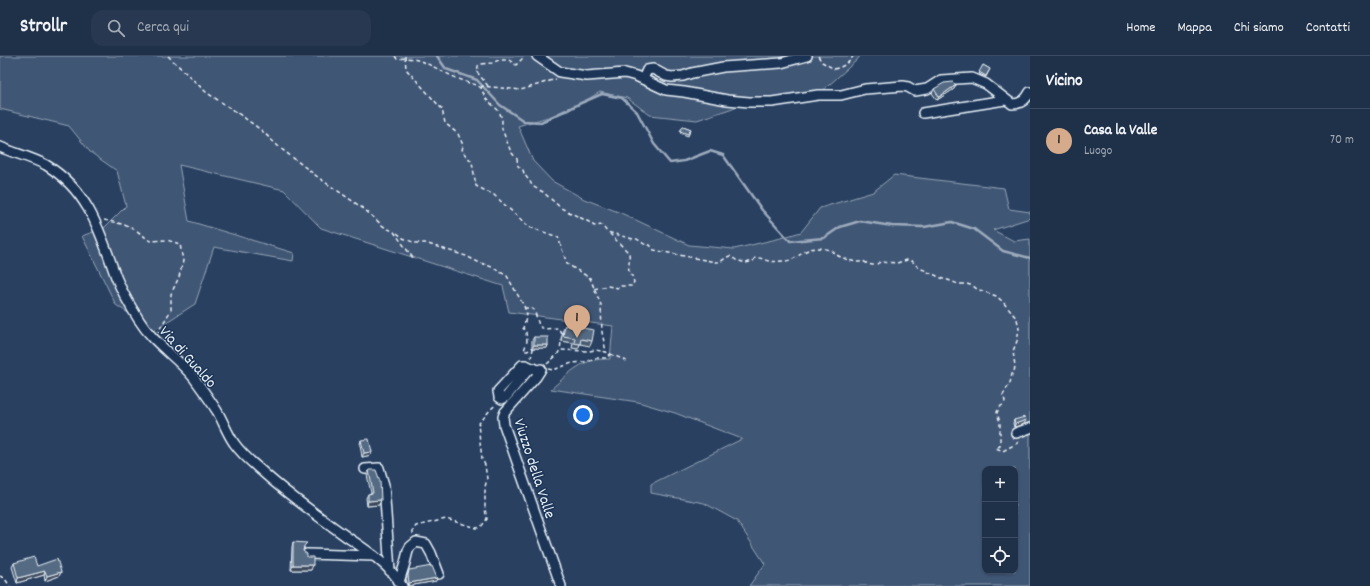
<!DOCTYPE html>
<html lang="it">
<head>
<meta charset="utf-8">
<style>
  :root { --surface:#1f3049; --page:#273850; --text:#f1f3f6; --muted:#a1a9b4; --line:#3c4b61; --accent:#d6ab8b }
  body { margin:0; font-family:Dekko,sans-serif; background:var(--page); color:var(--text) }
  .controls { position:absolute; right:12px; bottom:12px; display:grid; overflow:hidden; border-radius:8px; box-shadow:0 1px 3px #0004 }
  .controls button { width:36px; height:36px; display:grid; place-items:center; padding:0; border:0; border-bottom:1px solid var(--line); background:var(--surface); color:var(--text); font:20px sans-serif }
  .you { position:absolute; left:583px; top:359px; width:14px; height:14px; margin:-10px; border:3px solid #fff; border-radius:50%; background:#1a73e8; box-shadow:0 0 0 6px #1a73e833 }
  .badge { display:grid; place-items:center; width:26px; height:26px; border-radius:50%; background:var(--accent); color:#111; font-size:13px; font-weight:700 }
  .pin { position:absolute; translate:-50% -33px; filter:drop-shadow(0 1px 2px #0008) }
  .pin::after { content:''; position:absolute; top:21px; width:14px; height:12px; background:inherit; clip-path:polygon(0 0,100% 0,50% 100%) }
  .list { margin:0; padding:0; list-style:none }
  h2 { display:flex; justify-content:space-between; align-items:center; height:52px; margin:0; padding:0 16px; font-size:17px }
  h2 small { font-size:13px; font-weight:400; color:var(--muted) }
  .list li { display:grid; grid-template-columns:26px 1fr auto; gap:12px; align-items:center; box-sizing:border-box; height:64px; padding:0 16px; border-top:1px solid var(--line) }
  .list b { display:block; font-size:15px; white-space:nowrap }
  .list p { margin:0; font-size:13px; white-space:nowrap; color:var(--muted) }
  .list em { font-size:13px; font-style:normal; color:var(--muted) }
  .icon { flex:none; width:22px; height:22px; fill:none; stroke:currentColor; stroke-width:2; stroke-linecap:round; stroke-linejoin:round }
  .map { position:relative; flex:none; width:1030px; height:530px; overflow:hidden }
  header { display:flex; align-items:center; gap:24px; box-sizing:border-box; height:56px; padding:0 20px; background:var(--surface); border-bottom:1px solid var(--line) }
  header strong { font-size:19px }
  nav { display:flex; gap:22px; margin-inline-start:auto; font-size:14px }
  .search { width:280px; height:36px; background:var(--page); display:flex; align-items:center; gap:10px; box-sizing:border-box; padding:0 14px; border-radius:12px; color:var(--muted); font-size:15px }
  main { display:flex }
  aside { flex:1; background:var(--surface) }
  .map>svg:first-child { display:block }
  .green { fill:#415774; stroke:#94a4b6; fill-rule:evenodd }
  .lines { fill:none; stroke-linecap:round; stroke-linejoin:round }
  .stream { stroke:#9dabbd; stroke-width:2.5 }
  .minor-casing { stroke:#e8f1f8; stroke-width:12 }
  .path { stroke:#e8f1f8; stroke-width:1.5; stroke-dasharray:4 3; stroke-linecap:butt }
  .minor { stroke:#1d3557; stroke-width:9 }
  .wall { fill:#495b71; stroke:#e8f1f8 }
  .shaded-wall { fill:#3c4a5c; stroke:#e8f1f8 }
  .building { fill:#556a83; stroke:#e8f1f8 }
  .labels { text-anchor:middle; stroke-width:3; stroke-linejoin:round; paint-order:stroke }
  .street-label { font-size:16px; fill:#e8f1f8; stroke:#1d3557 }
</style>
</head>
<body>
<header>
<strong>Strollr</strong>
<div class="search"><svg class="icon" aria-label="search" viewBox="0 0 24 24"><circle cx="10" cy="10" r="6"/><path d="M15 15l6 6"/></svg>Cerca qui</div>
<nav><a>Home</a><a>Mappa</a><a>Chi siamo</a><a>Contatti</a></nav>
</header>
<main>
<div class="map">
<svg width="1030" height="530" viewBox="0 0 1030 530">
  <rect width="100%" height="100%" fill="#294061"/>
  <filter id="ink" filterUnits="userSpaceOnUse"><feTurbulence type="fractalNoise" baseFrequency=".025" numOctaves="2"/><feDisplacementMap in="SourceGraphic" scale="8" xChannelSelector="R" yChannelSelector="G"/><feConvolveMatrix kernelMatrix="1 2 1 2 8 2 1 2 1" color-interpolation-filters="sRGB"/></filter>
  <g filter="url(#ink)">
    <!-- green -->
    <path class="green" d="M0 0H860L857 4 819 38 760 43 697 64 650 59 627 42 600 36 568 55 518 70 533 105 552 125 584 143 621 157 689 189 734 193 777 183 801 176 820 152 873 136 894 119 1004 132 1009 153 1030 156V162L993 174 1014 185 1030 183V530H749L765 508 737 465 704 447 651 437V428L742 383 675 357 638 346 551 333C571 316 581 302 610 303L613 270 509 256 503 230 321 172 284 134 179 109 189 165 294 197 293 205 214 191 195 248 154 274 116 249 82 180 104 172 126 150 117 115 90 96 69 70 0 53ZM985 413H1015V515H985Z"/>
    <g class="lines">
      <!-- stream -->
      <path class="stream" d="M437 0 446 13 477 24 500 49 524 65 541 66 581 47 602 38 622 42 637 56 654 88 670 107 684 105 710 95 723 99 762 154 790 185 824 182 840 171 860 165 892 170 924 171 952 166 974 173 1003 195 1030 202"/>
      <defs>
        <g id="minor">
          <path d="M537 0 560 16 587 20 625 17 636 20 666 34 684 36 727 44 749 46H772L818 39H841L865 33 903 30 908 31 915 35 927 33 941 24 972 22 986 28 1012 48C1021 48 1026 44 1030 36"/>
          <path d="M643 23 647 14 653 13 666 20 672 21 683 20 692 17 723 11 781 7 807 0"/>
          <path d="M923 57 1005 44"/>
          <path d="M0 91C14 97 33 102 46 109 89 135 100 176 116 221 122 236 130 250 139 264 153 287 177 301 194 322 202 333 210 344 217 355 223 365 227 377 234 387 242 399 254 408 265 418 291 441 319 461 347 481 365 493 392 511 402 530"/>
          <path d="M532 312 526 309H522L498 335 499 341 502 343 506 341 529 313 534 312 539 316"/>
          <path d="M541 313 536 321 505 356 503 361 504 369 561 530"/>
          <path d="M1016 377 1030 372"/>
          <path d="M365 413 379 412 384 429 390 515"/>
          <path d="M307 498 374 500"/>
          <path d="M399 526 405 507 408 495 410 491 416 486 426 488 431 497 439 518"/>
        </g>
      </defs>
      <!-- minor casing -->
      <use href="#minor" class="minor-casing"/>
      <!-- path -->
      <g class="path">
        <path d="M168 0 207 37 235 55 261 74 279 91 319 122 364 153 383 170 394 176 413 202"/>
        <path d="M395 0 397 3C415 0 425 7 440 14 451 20 461 24 472 28L477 29 481 32 486 43 499 55 502 63V73L511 96 517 103 518 110 523 114C525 122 530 123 532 130L543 136 561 152 589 166 594 170 602 169 607 176 633 183H637L644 188 650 189 654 194 715 206H720L727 201 730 200 736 204 746 207 753 205 755 202C760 201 764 204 769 205 773 206 781 205 785 205 800 204 804 188 826 193 831 194 833 196 837 199 839 201 854 206 857 206 859 206 861 206 863 205 869 209 874 211 880 206L897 207 907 204 912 205 919 212 927 215 929 217 933 218 945 224H948L958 228H967L973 230 977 233 996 240 1002 245 1017 263 1019 273 1017 285 1013 295 1015 310 1014 316 1012 318 1010 327 1003 339 1005 345 1004 348 1001 350 997 356 1000 367V390L996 392 1003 395 1019 386"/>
        <path d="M405 0 406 13 442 53 445 67 458 78 463 89 462 95 472 106 476 130 494 139 529 171 558 181 567 208 590 222 601 249 602 276 606 296"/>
        <path d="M818 0 822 6 834 13C842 11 849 8 853 0"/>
        <path d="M488 30 477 16 478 10 481 8 492 7 499 4H509L516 9 522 3V0"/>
        <path d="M481 32 482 30 521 34 556 23"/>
        <path d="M104 164 122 168 136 174 150 185 167 184 180 188 183 205 179 221 171 238V254L158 276"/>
        <path d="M397 177 403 182 415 187H425L466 200 478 206 492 211 507 220 524 250 527 259 523 272 526 276 527 285 524 295H527L533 293 531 302"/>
        <path d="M594 233 607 230 619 232 621 230H632L634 226 632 220 629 217C628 212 630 204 629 197L610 178"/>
        <path d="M524 252H530L534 254C541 273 536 274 558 272L562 278 560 294"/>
        <path d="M547 308 557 299 560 294 589 295 596 294 606 296 629 306"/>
        <path d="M548 313 553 314 572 307 584 306 596 302H607L610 298"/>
        <path d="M413 478V474L416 470 446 463 477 472 481 471 487 463 485 453V431L487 423 485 409 482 403 478 368C485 362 488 354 496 349"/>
        <path d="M0 520 5 523 10 530"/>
      </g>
      <!-- minor -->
      <use href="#minor" class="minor"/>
    </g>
    <!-- wall -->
    <g class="wall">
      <path d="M983 9 990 13 986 21 979 18Z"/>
      <path d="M956 29 954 33 937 44 932 37 934 33Z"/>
      <path d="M683 70 691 73 688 80 680 77Z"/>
      <path d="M565 269 592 285 590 290 580 288 578 293 572 292 573 287 561 285 563 274Z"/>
      <path d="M534 281 548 289 547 292H532V284Z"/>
      <path d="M1014 364 1024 368 1014 371 1013 367Z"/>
      <path d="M361 384 371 399 362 401 360 388Z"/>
      <path d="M369 414 381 444 379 449 367 450 366 442 368 438 371 437 367 419Z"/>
      <path d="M293 486 305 492 303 493V495L307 501 311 514H291L292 491Z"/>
      <path d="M14 507 37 510 61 516 59 520 45 525 44 519 17 527 12 511Z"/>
      <path d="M409 514 436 525 408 530 406 523Z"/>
    </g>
    <!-- shaded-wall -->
    <g class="shaded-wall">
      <path d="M956 29 954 33 937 44 939 41Z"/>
      <path d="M534 289H548L547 292H532Z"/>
      <path d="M1026 364 1024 368 1014 371 1015 368Z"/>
      <path d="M372 396 371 399 362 401 364 397Z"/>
      <path d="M381 444 379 449 367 450 368 445Z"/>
      <path d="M293 509H313L311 514H291Z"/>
      <path d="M45 515 44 519 17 527 18 522Z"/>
      <path d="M61 516 59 520 45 525 47 520Z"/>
      <path d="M437 522 436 525 408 530 409 527Z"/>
    </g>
    <!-- building -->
    <g class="building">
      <path d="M983 9 990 13 986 20 979 16Z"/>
      <path d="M953 26 956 29 939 41 934 33 944 27Z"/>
      <path d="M683 70 691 73 688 78 680 75Z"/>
      <path d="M565 269 594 274 592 285 581 283 580 288 574 287 575 282 563 280Z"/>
      <rect x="534" y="281" width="14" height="8"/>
      <path d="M1025 361 1026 364 1015 368 1014 364Z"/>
      <path d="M369 383 372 396 364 397 361 384Z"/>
      <path d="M369 414H376L380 425 381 444 368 445V438L373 437Z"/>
      <path d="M293 486 307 487 304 490 303 495 307 498V501H313V509H293Z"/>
      <path d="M34 501 37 510 57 503 61 516 47 520 45 515 18 522 14 507Z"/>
      <path d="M432 510 437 522 409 527 408 519 409 514Z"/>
    </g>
  </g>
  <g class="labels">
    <!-- street labels -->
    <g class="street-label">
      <text transform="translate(189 300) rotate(48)" y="6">Via di Gualdo</text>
      <text transform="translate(536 412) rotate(72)" y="6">Viuzzo della Valle</text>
    </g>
  </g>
</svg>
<div class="controls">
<button>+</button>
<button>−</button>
<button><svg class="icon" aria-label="locate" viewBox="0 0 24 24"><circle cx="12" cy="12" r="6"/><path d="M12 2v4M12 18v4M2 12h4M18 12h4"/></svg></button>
</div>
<div class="you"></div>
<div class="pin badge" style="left:577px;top:282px">1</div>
</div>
<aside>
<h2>Vicino<small></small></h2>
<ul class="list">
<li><span class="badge">1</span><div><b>Casa la Valle</b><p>Luogo</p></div><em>70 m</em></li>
</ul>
</aside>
</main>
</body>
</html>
